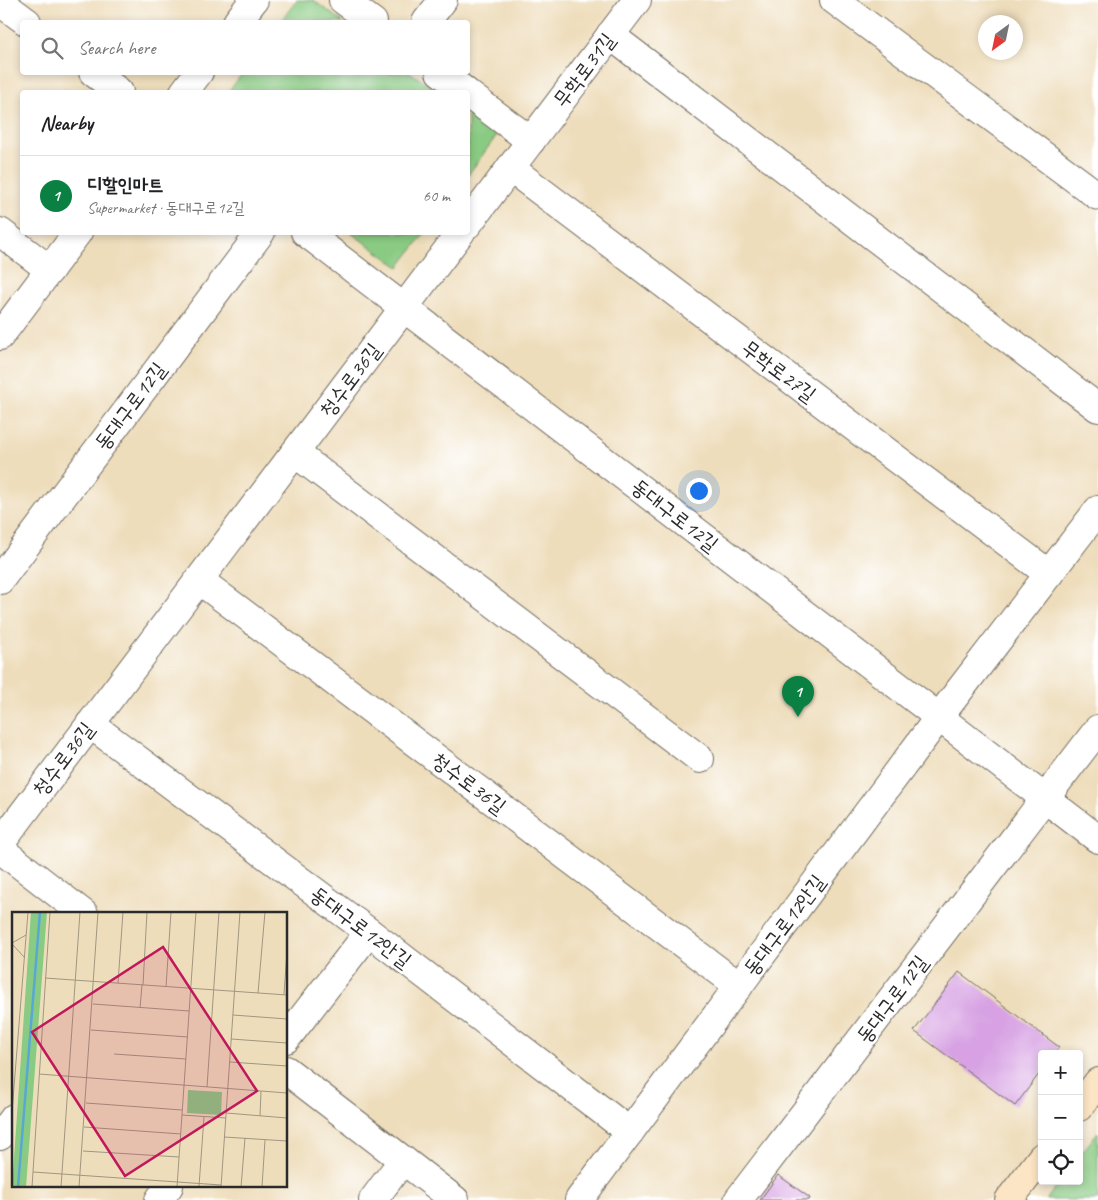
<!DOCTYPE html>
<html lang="en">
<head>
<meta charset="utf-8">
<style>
  :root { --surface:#fff; --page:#f6f6f6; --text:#202124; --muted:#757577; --line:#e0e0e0; --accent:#0b8043 }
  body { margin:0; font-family:Caveat,"Poor Story",sans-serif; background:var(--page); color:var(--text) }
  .controls { position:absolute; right:15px; bottom:15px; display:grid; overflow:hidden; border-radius:5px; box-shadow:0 2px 8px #0003 }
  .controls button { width:45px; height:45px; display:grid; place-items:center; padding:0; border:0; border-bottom:1px solid var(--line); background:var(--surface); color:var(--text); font:25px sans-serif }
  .compass { position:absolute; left:978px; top:15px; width:45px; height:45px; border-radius:50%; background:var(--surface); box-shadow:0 2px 8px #0003; rotate:213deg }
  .you { position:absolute; left:698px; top:490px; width:18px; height:18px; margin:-12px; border:4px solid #fff; border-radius:50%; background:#1a73e8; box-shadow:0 0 0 8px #1a73e833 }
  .badge { display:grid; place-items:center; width:32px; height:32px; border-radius:50%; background:var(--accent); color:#fff; font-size:16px; font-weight:700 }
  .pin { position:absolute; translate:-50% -41px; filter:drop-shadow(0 1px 2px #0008) }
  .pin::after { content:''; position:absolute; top:26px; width:18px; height:15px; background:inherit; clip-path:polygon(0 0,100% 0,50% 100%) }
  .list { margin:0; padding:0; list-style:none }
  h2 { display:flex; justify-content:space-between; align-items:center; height:65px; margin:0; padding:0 20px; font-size:21px }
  h2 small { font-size:16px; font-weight:400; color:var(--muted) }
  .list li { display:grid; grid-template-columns:32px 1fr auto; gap:15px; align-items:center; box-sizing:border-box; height:80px; padding:0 20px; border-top:1px solid var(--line) }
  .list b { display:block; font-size:19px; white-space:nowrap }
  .list p { margin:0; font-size:16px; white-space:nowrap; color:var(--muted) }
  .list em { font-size:16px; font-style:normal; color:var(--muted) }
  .icon { flex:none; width:28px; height:28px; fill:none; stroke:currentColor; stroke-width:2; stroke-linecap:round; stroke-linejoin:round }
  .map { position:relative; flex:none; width:1098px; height:1200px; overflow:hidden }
  .search { position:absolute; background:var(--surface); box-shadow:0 2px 8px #0003; left:20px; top:20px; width:450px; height:55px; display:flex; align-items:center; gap:12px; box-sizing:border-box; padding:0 18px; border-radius:5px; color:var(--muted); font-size:19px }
  .panel { position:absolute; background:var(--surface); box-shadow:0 2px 8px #0003; left:20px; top:90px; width:450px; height:145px; border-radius:5px }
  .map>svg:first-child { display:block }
  .green { fill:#8acb83; stroke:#5a7b57 }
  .building { fill:#d7a1e3 }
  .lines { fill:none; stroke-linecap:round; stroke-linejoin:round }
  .minor-casing { stroke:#6f695d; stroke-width:30 }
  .secondary-casing { stroke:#6f695d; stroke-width:30 }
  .minor { stroke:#fff; stroke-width:28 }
  .secondary { stroke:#fce5c4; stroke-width:28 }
  .labels { text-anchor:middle; stroke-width:5; stroke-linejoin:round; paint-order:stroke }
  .street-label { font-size:21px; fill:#2b2b2b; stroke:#fff }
  .inset-river { fill:none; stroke:#59a8d3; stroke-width:2.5 }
  .inset-road { fill:none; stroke:#a09681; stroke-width:1 }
  .view { fill:#c2185b; fill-opacity:0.15; stroke:#c2185b; stroke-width:2.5 }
  .inset-edge { fill:none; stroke:#2b2b2b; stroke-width:2.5 }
</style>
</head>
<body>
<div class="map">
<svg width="1098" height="1200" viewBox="0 0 1098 1200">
  <rect width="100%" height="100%" fill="#fff"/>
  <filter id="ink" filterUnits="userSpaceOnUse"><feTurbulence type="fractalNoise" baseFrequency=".02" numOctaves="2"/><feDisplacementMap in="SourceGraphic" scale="10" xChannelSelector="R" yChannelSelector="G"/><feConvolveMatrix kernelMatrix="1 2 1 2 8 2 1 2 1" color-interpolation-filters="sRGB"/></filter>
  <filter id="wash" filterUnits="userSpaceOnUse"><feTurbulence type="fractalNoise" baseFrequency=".0096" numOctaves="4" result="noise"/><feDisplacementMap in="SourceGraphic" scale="20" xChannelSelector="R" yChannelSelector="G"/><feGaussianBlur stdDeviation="1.12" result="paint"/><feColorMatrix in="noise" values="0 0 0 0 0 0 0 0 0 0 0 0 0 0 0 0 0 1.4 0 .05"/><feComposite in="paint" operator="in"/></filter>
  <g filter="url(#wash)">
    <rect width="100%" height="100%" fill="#edb"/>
    <!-- green -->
    <g class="green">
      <path d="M297 0H313L343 22H280Z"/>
      <path d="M243 73H411L439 92H228Z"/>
      <path d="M468 114 497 135 468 175Z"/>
      <path d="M351 233H425L399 267Z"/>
      <path d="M1098 1132V1200H1046L1060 1181H1079V1156Z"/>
    </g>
    <g id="blocks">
      <!-- building -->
      <g class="building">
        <path d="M959 972 1059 1047 1054 1054H1042V1070L1015 1106 914 1031Z"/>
        <path d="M778 1175 810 1198 809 1200H760Z"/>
      </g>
    </g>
  </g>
  <g filter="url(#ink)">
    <use href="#blocks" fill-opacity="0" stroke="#6f695d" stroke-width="1"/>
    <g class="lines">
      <defs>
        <g id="minor">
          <path d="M343 0 373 22"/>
          <path d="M834 0 1098 196"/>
          <path d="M0 2 27 22"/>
          <path d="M237 22 254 0"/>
          <path d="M426 22 443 0"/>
          <path d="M610 35 1098 408"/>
          <path d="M93 72 119 92"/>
          <path d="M440 72 466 92"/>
          <path d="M184 92 199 72"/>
          <path d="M468 94 531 141"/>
          <path d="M510 168 1049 574"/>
          <path d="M468 224 637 0"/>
          <path d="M0 232 50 270"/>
          <path d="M305 232 1098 839"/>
          <path d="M0 336 78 232"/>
          <path d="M295 453 700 759"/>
          <path d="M0 580 261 232"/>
          <path d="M199 580 739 986"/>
          <path d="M90 724 369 932 630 1132"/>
          <path d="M0 844 461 232"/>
          <path d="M0 849 84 914"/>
          <path d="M286 1039 369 932"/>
          <path d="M286 1070 455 1200"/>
          <path d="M0 1136 14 1118"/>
          <path d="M159 1200 169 1186"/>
          <path d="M373 1200 403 1160"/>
          <path d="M579 1200 939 717 1098 510"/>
          <path d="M738 1200 1098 729"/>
        </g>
        <g id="secondary">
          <path d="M1079 1107 1098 1082"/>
          <path d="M1009 1200 1042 1157"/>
        </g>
      </defs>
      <!-- minor casing -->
      <use href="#minor" class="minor-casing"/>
      <!-- secondary casing -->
      <use href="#secondary" class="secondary-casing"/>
      <!-- minor -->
      <use href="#minor" class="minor"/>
      <!-- secondary -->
      <use href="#secondary" class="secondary"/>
    </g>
  </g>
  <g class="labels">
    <!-- street labels -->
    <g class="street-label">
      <text transform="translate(584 70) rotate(-53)" y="7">무학로31길</text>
      <text transform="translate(779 371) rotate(37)" y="7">무학로27길</text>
      <text transform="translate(350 380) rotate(-53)" y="7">청수로36길</text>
      <text transform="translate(130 406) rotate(-53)" y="7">동대구로12길</text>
      <text transform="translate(675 515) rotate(38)" y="7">동대구로12길</text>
      <text transform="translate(63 759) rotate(-53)" y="7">청수로36길</text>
      <text transform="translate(469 783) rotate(37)" y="7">청수로36길</text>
      <text transform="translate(784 925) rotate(-53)" y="7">동대구로12안길</text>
      <text transform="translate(361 927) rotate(37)" y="7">동대구로12안길</text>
      <text transform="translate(892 999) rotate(-53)" y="7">동대구로12길</text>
    </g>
  </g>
  <!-- overview -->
  <g transform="translate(12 912)">
    <rect width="275" height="275" fill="#edb"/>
    <path d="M19 0H35L14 275H0ZM176 178 210 180 209 203 175 201Z" fill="#8acb83"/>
    <path class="inset-river" d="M6 275 28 0"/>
    <path class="inset-road" d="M0 31 14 23M0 32 13 46M33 66 275 83M106 71 111 0M131 73 135 0M154 75 159 0M246 81 253 0M272 82 275 40M81 92 177 99M128 96 130 73M221 103 275 107M79 118 176 125M219 127 275 131M102 142 174 147M218 150 275 154M27 162 275 181M195 175 207 0M74 191 170 198M0 200 16 0M214 201 275 206M170 203 214 206M248 204 249 179M72 215 169 222M212 225 275 229M71 239 167 245M21 260 209 273M187 274 192 205M20 275 38 0M49 275 68 0M67 275 86 0M165 275 184 0M209 275 228 0M229 275 233 226M250 275 253 228"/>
    <path class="view" d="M151 35 245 179 113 264 20 120Z"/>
    <rect width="275" height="275" class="inset-edge"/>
  </g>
</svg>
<div class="controls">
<button>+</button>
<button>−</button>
<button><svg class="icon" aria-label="locate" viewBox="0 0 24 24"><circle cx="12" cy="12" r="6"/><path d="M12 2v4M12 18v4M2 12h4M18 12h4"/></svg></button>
</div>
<svg class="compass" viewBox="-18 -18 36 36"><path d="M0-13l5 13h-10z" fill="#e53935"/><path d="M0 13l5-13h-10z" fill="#757577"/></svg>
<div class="you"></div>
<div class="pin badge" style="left:798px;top:717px">1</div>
<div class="search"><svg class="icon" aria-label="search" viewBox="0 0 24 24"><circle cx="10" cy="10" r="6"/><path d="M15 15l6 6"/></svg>Search here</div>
<section class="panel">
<h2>Nearby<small></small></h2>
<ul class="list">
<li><span class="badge">1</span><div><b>디할인마트</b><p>Supermarket · 동대구로12길</p></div><em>60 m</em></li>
</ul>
</section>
</div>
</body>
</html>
